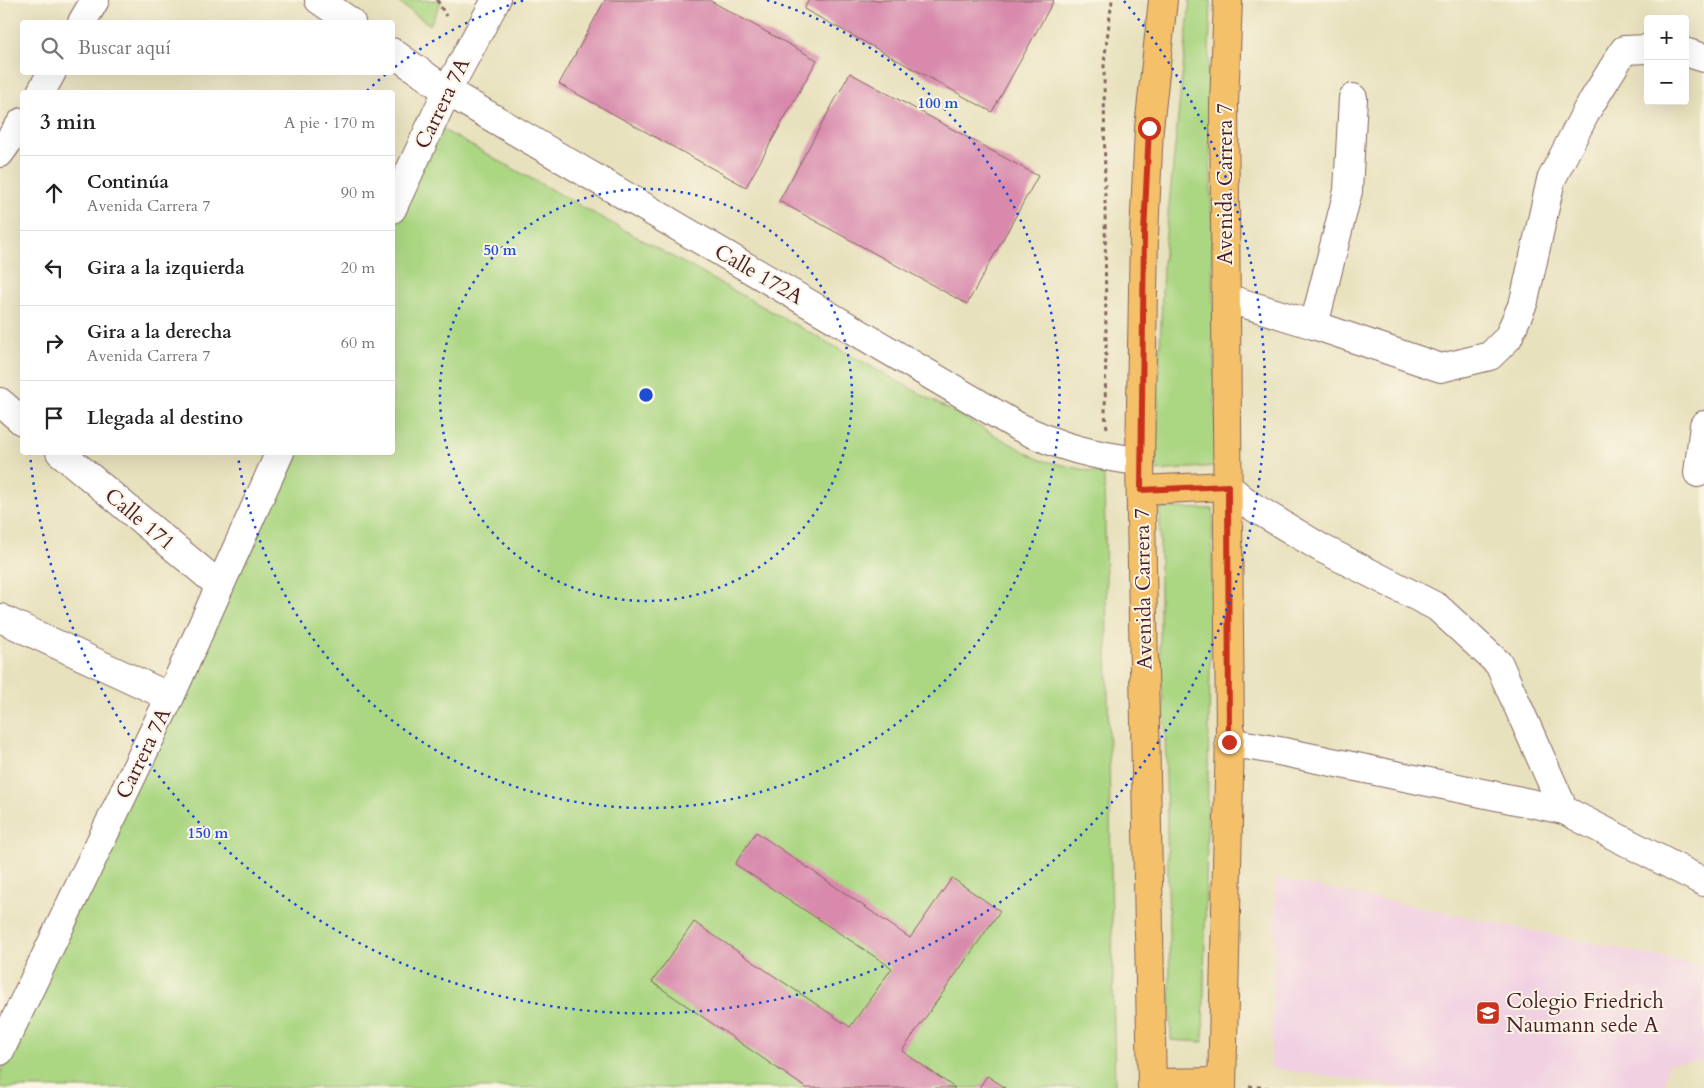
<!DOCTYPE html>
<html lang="es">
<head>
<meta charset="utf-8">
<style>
  :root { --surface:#fff; --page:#f6f6f6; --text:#222; --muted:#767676; --line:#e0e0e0 }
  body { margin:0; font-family:Cardo,serif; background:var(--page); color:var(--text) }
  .controls { position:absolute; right:15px; top:15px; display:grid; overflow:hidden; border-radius:5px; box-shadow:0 5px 20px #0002 }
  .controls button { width:45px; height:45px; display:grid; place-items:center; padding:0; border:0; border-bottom:1px solid var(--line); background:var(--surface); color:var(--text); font:25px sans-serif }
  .stop { position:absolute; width:15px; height:15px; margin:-11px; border:4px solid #c8321e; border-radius:50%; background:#fff }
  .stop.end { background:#c8321e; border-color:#fff; box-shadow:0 1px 5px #0008 }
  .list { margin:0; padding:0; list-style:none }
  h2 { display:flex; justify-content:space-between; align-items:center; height:65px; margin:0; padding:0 20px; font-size:21px }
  h2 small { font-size:16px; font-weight:400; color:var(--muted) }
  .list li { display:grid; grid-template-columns:32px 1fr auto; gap:15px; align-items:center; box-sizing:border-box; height:75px; padding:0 20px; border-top:1px solid var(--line) }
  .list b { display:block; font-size:19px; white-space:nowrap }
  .list p { margin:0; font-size:16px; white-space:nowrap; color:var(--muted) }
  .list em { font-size:16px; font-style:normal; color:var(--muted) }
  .icon { flex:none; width:28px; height:28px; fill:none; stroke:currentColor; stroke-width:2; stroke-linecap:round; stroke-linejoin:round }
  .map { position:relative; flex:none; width:1704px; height:1088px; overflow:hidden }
  .search { position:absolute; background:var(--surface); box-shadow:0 5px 20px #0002; left:20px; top:20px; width:375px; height:55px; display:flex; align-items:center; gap:12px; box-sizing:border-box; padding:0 18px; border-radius:5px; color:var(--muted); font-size:19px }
  .panel { position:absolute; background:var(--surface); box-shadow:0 5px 20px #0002; left:20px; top:90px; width:375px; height:365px; border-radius:5px }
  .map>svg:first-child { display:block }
  .built { fill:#f1d0e2 }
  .green { fill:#abd682; stroke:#7a7a56 }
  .building { fill:#d889ac }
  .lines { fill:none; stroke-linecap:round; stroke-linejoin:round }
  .minor-casing { stroke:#81635e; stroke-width:30 }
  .major-casing { stroke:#81635e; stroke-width:30 }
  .path { stroke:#81635e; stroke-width:3; stroke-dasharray:4 4; stroke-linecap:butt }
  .minor { stroke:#fff; stroke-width:28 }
  .major { stroke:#f4c16a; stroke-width:28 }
  .route { stroke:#c8321e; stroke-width:6 }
  .ring { fill:none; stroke:#1d4ed8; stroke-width:2.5; stroke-dasharray:2.5 5 }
  .labels { text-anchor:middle; stroke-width:4; stroke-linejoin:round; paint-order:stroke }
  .street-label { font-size:21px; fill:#4a1f2b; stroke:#fcf5e5 }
  .poi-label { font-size:21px; fill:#4a1f2b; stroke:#fcf5e5; text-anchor:start }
  .centre { fill:#1d4ed8; stroke:#fcf5e5; stroke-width:2.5 }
  .ring-label { font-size:15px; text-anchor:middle; font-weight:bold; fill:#1d4ed8; stroke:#fcf5e5; stroke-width:4; stroke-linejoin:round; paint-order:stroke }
</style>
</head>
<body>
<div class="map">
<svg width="1704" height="1088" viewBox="0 0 1704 1088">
  <rect width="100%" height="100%" fill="#fcf5e5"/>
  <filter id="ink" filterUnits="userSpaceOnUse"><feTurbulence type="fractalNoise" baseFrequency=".02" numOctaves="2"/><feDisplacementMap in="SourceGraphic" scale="10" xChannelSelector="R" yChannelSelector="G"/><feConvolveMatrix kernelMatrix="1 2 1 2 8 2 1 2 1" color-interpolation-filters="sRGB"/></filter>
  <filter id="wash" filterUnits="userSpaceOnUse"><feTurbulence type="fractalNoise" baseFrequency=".0096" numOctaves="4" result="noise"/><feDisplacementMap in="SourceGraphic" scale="20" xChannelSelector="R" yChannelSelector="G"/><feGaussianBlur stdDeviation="1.12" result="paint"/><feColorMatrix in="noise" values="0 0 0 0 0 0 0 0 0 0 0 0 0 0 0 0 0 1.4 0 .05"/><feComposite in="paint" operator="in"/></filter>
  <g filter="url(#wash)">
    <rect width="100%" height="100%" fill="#e8e1bd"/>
    <!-- built -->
    <path class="built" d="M1276 878 1704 966V1061L1668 1063 1665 1088H1401V1087L1271 1068Z"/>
    <!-- green -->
    <g class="green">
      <path d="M395 0H442L430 25Z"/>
      <path d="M1190 0H1211L1208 76 1212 226 1216 466 1156 471 1163 263Z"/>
      <path d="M418 116 1040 460 1104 474 1115 1088H0V1075L272 453 392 452 393 175Z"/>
      <path d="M1160 508 1213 509 1203 1042 1171 1040 1165 724 1160 658Z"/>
    </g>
    <g id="blocks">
      <!-- building -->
      <g class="building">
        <path d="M605 0H709L817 60 746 187 559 84Z"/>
        <path d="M809 0H1054L992 112 804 9Z"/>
        <path d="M850 73 1038 176 967 304 779 201Z"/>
        <path d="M756 832 910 938 952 878 1000 911 902 1051 955 1088H806L652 982 694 922 850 1027 892 968 735 864Z"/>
        <path d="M987 1076 1006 1088H979Z"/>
      </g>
    </g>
  </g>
  <g filter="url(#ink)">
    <use href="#blocks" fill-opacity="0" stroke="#81635e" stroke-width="1"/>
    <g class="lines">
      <defs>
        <g id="minor">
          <path d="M319 0 351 22"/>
          <path d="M82 22 95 0"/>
          <path d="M392 52 447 91 1017 426C1059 447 1094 456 1140 461"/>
          <path d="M1685 52 1704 58"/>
          <path d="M41 92 52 72"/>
          <path d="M0 153 22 122"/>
          <path d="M392 209 447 91 496 0"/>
          <path d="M1226 298 1314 325 1441 368 1490 356 1508 338 1524 301 1551 180 1587 110 1624 50 1648 49"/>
          <path d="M1314 325 1348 191 1353 98"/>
          <path d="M0 402 22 421"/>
          <path d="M60 452 219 585"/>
          <path d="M1698 473 1704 425"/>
          <path d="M1227 486 1250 505 1321 548 1437 607 1499 664 1564 810"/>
          <path d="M0 618 170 697"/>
          <path d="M1229 742 1279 751 1564 810 1704 882"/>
          <path d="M0 1051 170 697 280 452"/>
        </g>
        <g id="major">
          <path d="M1141 490 1227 486"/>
          <path d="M1152 1083 1222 1082"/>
          <path d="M1152 1088 1140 461 1144 234 1149 128 1163 0"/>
          <path d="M1222 1088 1230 734 1224 105 1228 0"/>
        </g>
      </defs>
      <!-- minor casing -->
      <use href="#minor" class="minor-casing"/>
      <!-- major casing -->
      <use href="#major" class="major-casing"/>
      <!-- path -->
      <g class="path">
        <path d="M437 0 446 16"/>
        <path d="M1107 428 1105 415 1106 344 1104 63 1112 0"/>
        <path d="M1249 1086 1269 1088"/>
      </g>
      <!-- minor -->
      <use href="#minor" class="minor"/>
      <!-- major -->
      <use href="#major" class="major"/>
    </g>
  </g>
  <g class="lines" filter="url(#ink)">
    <!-- route -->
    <path class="route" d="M1149 128 1144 234 1141 490 1228 486 1229 742"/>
  </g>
  <!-- distance rings -->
  <g class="ring">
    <circle cx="646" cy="395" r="206"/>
    <path d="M367 91A413 413 0 0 1 386 74M395 67A413 413 0 0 1 525 0M767 0A413 413 0 1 1 238 456"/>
    <path d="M1124 1A619 619 0 1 1 30 454"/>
  </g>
  <!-- icons -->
  <defs>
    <symbol id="school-square" viewBox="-11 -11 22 22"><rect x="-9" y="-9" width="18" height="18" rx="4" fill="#c8321e" stroke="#fcf5e5"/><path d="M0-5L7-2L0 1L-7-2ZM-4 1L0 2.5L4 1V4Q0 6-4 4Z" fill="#fff"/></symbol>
  </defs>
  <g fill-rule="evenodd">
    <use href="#school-square" x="1474" y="999" width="28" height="28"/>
  </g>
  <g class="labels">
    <!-- street labels -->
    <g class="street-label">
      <text transform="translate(442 103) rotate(-64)" y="7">Carrera 7A</text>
      <text transform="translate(1225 184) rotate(-90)" y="7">Avenida Carrera 7</text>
      <text transform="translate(759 274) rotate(30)" y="7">Calle 172A</text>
      <text transform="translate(140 519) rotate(40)" y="7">Calle 171</text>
      <text transform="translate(1143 589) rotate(-91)" y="7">Avenida Carrera 7</text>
      <text transform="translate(143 753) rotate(-64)" y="7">Carrera 7A</text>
    </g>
    <!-- poi labels -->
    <g class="poi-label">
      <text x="1506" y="1008">Colegio Friedrich<tspan x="1506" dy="24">Naumann sede A</tspan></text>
    </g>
  </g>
  <circle cx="646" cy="395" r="8" class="centre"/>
  <g class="ring-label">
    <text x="938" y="108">100 m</text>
    <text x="500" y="255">50 m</text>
    <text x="208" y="838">150 m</text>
  </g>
</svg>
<div class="controls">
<button>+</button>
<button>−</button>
</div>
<div class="stop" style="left:1149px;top:128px"></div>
<div class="stop end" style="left:1229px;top:742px"></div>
<div class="search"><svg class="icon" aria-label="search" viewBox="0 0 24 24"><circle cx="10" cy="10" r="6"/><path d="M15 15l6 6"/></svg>Buscar aquí</div>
<section class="panel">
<h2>3 min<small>A pie · 170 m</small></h2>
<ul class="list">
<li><svg class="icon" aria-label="ahead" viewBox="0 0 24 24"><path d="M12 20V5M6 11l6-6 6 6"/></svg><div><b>Continúa</b><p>Avenida Carrera 7</p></div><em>90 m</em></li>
<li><svg class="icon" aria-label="left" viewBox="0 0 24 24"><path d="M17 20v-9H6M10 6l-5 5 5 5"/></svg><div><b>Gira a la izquierda</b></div><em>20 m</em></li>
<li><svg class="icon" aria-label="right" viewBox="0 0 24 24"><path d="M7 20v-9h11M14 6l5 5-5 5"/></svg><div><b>Gira a la derecha</b><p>Avenida Carrera 7</p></div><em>60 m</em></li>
<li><svg class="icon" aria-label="arrive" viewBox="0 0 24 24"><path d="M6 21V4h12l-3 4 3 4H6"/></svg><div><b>Llegada al destino</b></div></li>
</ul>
</section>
</div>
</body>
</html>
